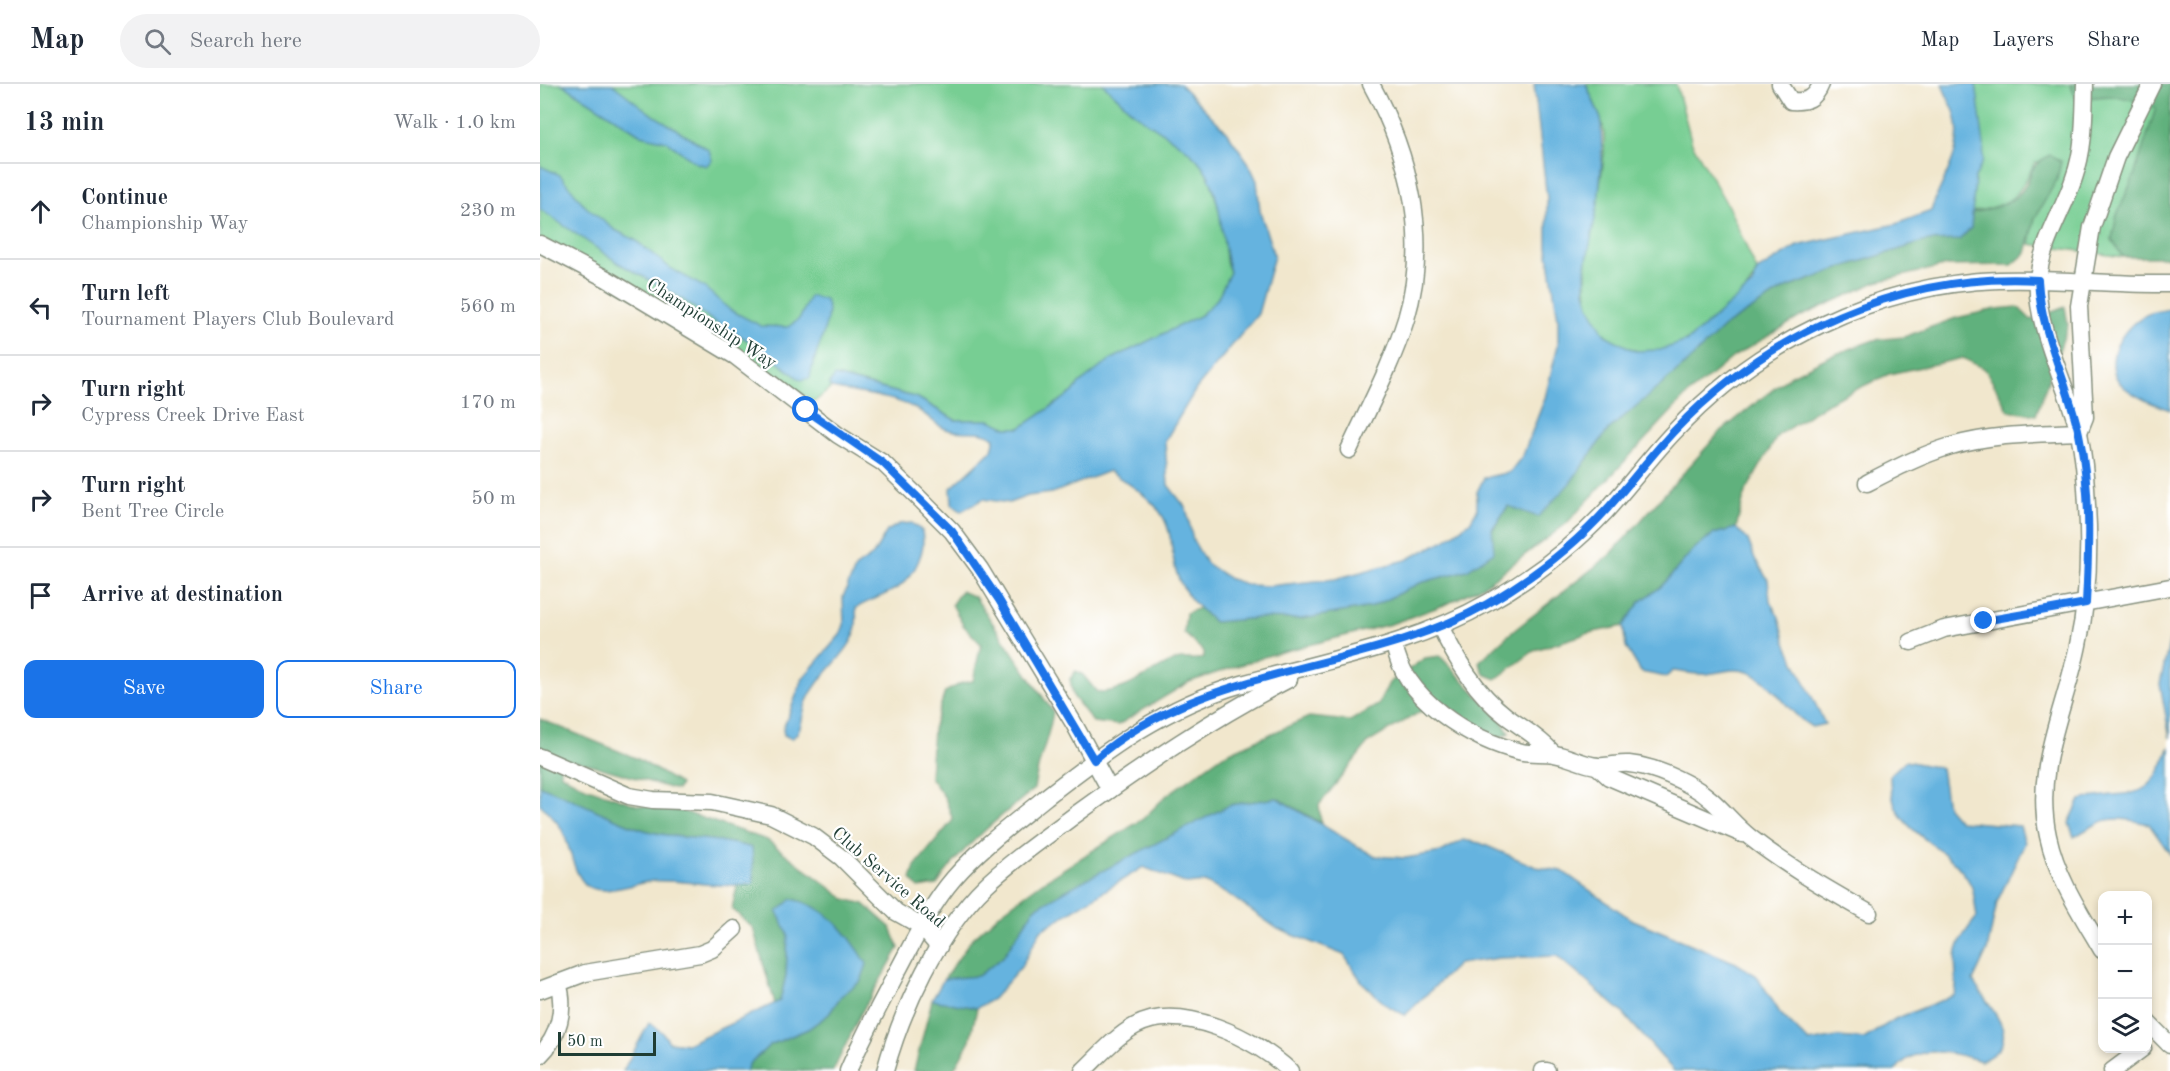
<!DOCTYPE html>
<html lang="en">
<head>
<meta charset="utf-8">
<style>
  :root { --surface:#fff; --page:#f2f2f3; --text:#1f2937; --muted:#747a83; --line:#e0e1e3; --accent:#1a73e8 }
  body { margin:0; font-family:"Old Standard TT",serif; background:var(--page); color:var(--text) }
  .controls { position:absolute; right:18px; bottom:18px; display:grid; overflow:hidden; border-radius:12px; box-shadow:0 3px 9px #0003 }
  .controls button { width:54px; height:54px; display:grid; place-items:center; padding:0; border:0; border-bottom:2px solid var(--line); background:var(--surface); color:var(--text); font:30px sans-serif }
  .scale { position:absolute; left:18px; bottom:15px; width:98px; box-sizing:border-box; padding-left:6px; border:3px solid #1f3d34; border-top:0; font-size:16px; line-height:21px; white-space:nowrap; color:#1f3d34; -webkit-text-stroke:4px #fff; paint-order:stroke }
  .stop { position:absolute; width:18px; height:18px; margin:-14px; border:4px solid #1a73e8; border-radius:50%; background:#fff }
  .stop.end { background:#1a73e8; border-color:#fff; box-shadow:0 2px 6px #0008 }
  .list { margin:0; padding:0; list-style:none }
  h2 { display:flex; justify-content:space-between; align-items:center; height:78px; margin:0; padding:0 24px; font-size:26px }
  h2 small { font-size:20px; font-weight:400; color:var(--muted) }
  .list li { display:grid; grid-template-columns:39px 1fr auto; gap:18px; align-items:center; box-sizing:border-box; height:96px; padding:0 24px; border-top:2px solid var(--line) }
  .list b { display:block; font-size:22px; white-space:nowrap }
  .list p { margin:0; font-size:20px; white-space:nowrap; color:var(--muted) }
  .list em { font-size:20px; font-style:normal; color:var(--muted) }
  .actions { display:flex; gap:12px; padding:18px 24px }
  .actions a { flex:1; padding:14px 0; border:2px solid var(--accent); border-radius:12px; text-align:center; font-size:21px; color:var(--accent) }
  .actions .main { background:var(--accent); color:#fff }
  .icon { flex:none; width:33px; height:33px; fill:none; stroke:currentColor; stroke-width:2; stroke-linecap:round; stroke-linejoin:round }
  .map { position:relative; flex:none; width:1630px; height:987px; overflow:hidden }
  header { display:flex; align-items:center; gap:36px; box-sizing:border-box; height:84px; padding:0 30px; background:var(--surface); border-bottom:2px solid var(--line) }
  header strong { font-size:28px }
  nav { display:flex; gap:33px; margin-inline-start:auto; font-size:21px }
  .search { width:420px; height:54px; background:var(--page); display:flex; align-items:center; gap:15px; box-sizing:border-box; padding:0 21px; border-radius:33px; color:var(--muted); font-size:22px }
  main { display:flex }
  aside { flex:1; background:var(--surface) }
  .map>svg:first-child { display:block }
  .green { fill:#77ce93; stroke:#4b8664; stroke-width:1.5 }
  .forest { fill:#61b17d; stroke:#407758; stroke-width:1.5 }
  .water { fill:#65b3df; stroke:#42788a; stroke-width:1.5 }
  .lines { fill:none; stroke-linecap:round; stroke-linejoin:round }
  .minor-casing { stroke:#889280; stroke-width:19 }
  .minor { stroke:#fff; stroke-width:16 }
  .route { stroke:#1a73e8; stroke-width:8 }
  .labels { text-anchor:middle; stroke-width:4.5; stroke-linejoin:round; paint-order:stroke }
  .street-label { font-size:18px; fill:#1f3d34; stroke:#fff }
</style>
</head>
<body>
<header>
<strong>Map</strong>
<div class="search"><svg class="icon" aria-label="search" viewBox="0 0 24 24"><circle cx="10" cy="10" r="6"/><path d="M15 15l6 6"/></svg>Search here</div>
<nav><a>Map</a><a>Layers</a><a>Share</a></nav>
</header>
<main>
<aside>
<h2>13 min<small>Walk · 1.0 km</small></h2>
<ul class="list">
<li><svg class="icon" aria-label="ahead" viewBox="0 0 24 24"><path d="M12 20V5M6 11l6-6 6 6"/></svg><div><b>Continue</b><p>Championship Way</p></div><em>230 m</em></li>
<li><svg class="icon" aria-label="left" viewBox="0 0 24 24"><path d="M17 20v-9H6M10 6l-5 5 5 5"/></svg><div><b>Turn left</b><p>Tournament Players Club Boulevard</p></div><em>560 m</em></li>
<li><svg class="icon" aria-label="right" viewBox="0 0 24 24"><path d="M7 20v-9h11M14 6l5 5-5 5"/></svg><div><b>Turn right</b><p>Cypress Creek Drive East</p></div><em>170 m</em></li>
<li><svg class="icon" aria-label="right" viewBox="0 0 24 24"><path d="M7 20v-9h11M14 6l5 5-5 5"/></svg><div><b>Turn right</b><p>Bent Tree Circle</p></div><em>50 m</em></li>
<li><svg class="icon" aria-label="arrive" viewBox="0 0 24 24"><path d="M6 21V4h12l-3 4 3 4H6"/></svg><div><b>Arrive at destination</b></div></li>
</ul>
<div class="actions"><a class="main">Save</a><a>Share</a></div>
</aside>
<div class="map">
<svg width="1630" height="987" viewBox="0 0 1630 987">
  <rect width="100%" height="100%" fill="#fff"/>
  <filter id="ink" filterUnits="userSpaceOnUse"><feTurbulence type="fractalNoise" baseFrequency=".0167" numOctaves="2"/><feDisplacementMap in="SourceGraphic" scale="12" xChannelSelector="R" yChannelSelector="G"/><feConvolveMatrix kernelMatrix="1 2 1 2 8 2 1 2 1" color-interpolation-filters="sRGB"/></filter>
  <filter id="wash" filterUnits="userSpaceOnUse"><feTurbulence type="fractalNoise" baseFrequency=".008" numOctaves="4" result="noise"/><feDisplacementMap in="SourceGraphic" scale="24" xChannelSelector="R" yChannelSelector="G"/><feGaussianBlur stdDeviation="1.35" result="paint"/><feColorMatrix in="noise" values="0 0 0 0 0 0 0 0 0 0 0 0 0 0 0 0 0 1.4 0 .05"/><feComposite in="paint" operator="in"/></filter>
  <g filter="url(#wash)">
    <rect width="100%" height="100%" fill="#f1e7cd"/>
    <!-- green -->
    <g class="green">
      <path d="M0 0H563L593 28 643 62 662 79 671 98 683 140 686 178 690 188 678 215 661 231 539 300 533 308 480 344 471 345 444 336H415L378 314 297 292 289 299 291 304 274 318 241 297 0 160Z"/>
      <path d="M1046 0H1136L1152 59 1189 124 1217 187C1207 213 1179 232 1158 249 1142 261 1109 275 1090 264 1082 260 1072 257 1066 251 1018 207 1073 103 1063 43 1060 29 1051 13 1046 0Z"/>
      <path d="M1436 0H1530L1537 16C1571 9 1584 12 1617 24L1594 92 1577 131 1572 155 1583 173 1490 160 1495 134 1517 95 1521 77 1495 78C1477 115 1473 120 1432 128L1435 94 1443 76Z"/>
    </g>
    <!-- forest -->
    <g class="forest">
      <path d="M1530 0H1630V173H1583L1572 156 1577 131 1594 92 1616 24C1584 12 1571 9 1537 16Z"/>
      <path d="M1510 71 1521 77 1517 95 1495 134 1486 169 1472 181 1404 182 1336 198 1260 233 1193 273 1145 313 1026 440 946 500 907 520 851 540 730 571 649 598 578 641 553 638 533 612 530 595 536 587 543 591 557 608C589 609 607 587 636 576 644 573 654 577 664 574V568L644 549 646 529 659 524 674 538 718 534 761 535 831 523 880 499 927 486 968 422 1030 399 1068 346 1141 284 1186 241 1244 205 1306 182 1386 157 1419 156 1431 144 1432 129C1449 125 1468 122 1480 109 1495 93 1484 84 1510 71Z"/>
      <path d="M1478 223 1491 236 1525 223 1528 241 1496 331 1469 327 1445 285 1423 274 1349 290 1291 317 1238 351 1205 409 1196 444 1174 450 1154 465 1122 502 1100 518 1083 542 1049 549 995 566 956 595 944 590 939 578 967 552 1071 470 1180 348 1250 292 1288 273 1334 256 1364 253 1416 234 1456 225Z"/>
      <path d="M421 507 435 513 513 628C509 655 497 678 494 705 460 733 420 764 397 801L379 804 371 795 375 782 413 736 405 714 390 693 393 645 405 608 422 599 433 597 441 560 423 541 412 520Z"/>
      <path d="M900 572 961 636 969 649 959 654 934 642 900 616 829 658 779 721 781 739 737 714 690 721 495 824 463 873 438 892 404 895 432 855 463 827 501 799 603 735 627 711 683 671 769 633 810 637 838 621 849 599 885 574Z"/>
      <path d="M0 635 98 675 140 700 137 706 45 679 19 675 21 690 45 703 97 721 142 727 227 756 305 815 324 820 351 844 359 864 321 929 293 987H206L209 980 230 961 268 945 289 930 301 912 321 897 237 828 248 849 246 892 240 917 235 920 213 844 192 825 197 802 214 799 212 764C175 752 135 757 98 744 65 732 33 715 0 702Z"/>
      <path d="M392 916 437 924 430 956 413 987H374Z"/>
    </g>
    <!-- water -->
    <g class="water">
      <path d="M22 0H72L107 27 169 66 172 76 166 82 156 79 126 57 101 51Z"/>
      <path d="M563 0H640L686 47 708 78 717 97 720 127 734 172 718 230 656 305 625 357 628 401 646 424 653 456 666 479 690 495 709 501 728 502 795 495 866 476 905 456 930 438 937 426V408L944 394 970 388 983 371 1005 314 1018 261V235L1007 163V115L994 0H1046L1061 35 1062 76 1058 120 1045 185V207L1049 222 1065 251 1095 267 1120 266 1147 257 1212 201 1217 187 1257 162 1356 140 1391 127C1401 95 1426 66 1415 30 1412 20 1405 10 1402 0H1436L1444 61 1443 76 1435 94 1431 144 1419 156 1386 157 1306 182 1244 205 1186 241 1141 284 1068 346 1030 399 998 433 968 422 952 445 954 468 927 486 880 499 831 523 761 535 718 534 674 538C659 524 643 510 637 490 630 469 634 448 620 428 607 410 587 399 569 387L512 409 488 412 469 419 443 415 421 427 412 420 411 404 452 366 455 354C435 342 425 352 406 345 395 341 390 333 380 327 355 312 319 310 291 304L289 300 295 292 378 314 415 336H450L467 344H480L533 308 539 300 570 276 661 231 677 215 690 188C681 159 683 128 671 98 658 63 621 51 593 28 583 19 573 9 563 0Z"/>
      <path d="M0 82 20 91 45 122 75 146 95 156 130 184 164 203 190 226 221 242 248 243 260 234 270 212 285 216C296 232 272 272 270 294L261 296 211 258 173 237 133 209 80 180 4 128 0 125Z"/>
      <path d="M1630 225V326C1614 320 1597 314 1584 303 1557 280 1585 237 1611 229 1617 227 1624 226 1630 225Z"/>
      <path d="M372 439 382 447C384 460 383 466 378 478 365 509 342 509 316 524 317 535 317 546 312 556 300 578 277 593 267 617 261 631 264 644 252 655L244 651 243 645 263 594 300 551 304 541 303 513 316 483 333 471 347 447 359 440Z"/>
      <path d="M1196 444 1208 456 1215 475 1228 496 1230 517 1239 533 1246 559 1285 640 1272 643C1248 630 1235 598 1208 588 1194 583 1180 589 1166 590 1156 591 1144 588 1133 587L1126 593 1101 588 1086 563 1083 542 1100 518 1122 502 1154 465 1174 450Z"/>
      <path d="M1630 555V654L1620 600Z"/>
      <path d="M1630 662V770L1609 740C1571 731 1567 733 1534 753L1529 739 1540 716C1593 703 1608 725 1630 662Z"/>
      <path d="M1365 677 1401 684 1407 723 1419 737 1480 742 1485 759 1457 818 1447 867 1433 897C1449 925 1488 956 1441 977 1412 968 1376 958 1355 987H1134L1082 928 1017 872 959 874 918 880 865 931 846 921 822 898 804 871 738 845 692 813 665 798 647 800 603 783 501 846 481 883 453 915 437 924 392 916 404 895 438 892 463 873 495 824 541 798 690 721 737 714 834 772 866 774 901 768 923 756 940 759 996 783 1022 787 1091 835 1196 879 1217 892 1240 929 1269 958 1297 953 1324 955 1355 935 1415 911C1418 897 1414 885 1416 872 1418 857 1428 844 1437 833 1435 824 1435 810 1431 801 1406 753 1349 755 1350 691Z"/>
      <path d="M0 702C33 714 65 732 98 744 135 757 175 752 212 764L214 799C181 806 146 795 112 797 96 799 58 814 45 800 31 785 31 762 21 744 16 736 7 727 0 720Z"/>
      <path d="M252 815C287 822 310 850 327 880L321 897 301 912 289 930 268 945 230 961 209 980 206 987H83L109 939 123 949 129 958 147 960 240 917 246 892 248 850 237 828Z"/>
    </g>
  </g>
  <g filter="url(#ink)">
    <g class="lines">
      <defs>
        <g id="minor">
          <path d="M1240 0 1251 17C1267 18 1275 15 1281 0"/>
          <path d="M1545 0C1544 32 1545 63 1534 94 1523 128 1501 159 1498 196 1494 240 1529 306 1539 349 1544 373 1546 398 1547 421 1550 468 1548 516 1538 561 1525 626 1493 684 1508 752 1517 794 1541 830 1562 866"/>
          <path d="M0 160 67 195 195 272 298 351 343 379 377 412 412 447 440 485 533 638 570 706"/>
          <path d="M1539 348 1545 333 1539 222 1552 143 1576 73 1612 0"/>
          <path d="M809 366C829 323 852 280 866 235 890 155 870 71 831 0"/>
          <path d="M1327 399C1354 385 1381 371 1411 362 1452 350 1496 350 1539 348"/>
          <path d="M900 542C916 575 936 609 966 632 982 644 999 653 1013 669"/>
          <path d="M1371 558 1404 545 1630 503"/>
          <path d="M854 559C863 615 930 656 982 668 993 670 1004 668 1014 670 1029 672 1043 681 1058 682 1068 683 1079 679 1089 680 1110 682 1135 693 1153 703 1177 716 1190 738 1211 754 1248 783 1289 806 1329 829"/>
          <path d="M0 673 89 712 113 716 172 718 231 731 273 752 302 774 356 828 381 842 399 863"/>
          <path d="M1057 682 1069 693 1202 750"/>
          <path d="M0 906 45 889 160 870 172 865 194 845"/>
          <path d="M1608 939 1630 961"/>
          <path d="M0 971C19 953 26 924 18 899"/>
          <path d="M308 987C322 954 339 923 355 892 373 859 389 823 414 794 441 763 474 739 506 713 568 665 625 622 702 600 786 576 872 562 949 518 992 494 1031 464 1065 428 1089 402 1110 373 1134 348 1217 259 1336 200 1459 196 1516 194 1573 201 1630 200"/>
          <path d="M345 987C362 925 399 846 446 801 473 775 505 754 535 731 604 681 673 634 749 595"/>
          <path d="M543 987C559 972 575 953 595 942 641 917 716 955 750 987"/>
          <path d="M1003 987H1007"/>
          <path d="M1572 987 1603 964"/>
        </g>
      </defs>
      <!-- minor casing -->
      <use href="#minor" class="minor-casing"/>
      <!-- minor -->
      <use href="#minor" class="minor"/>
    </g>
  </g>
  <g class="lines" filter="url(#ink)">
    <!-- route -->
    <path class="route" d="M266 326 343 379 412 447 459 516 554 676C659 581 825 589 947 520 992 494 1033 463 1067 425 1090 400 1111 371 1135 346 1228 249 1361 188 1498 196 1501 251 1528 298 1539 350 1551 405 1549 463 1546 519L1444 537"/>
  </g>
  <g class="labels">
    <!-- street labels -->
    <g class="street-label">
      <text transform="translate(172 239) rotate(33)" y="6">Championship Way</text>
      <text transform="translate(349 793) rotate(41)" y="6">Club Service Road</text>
    </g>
  </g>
</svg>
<div class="controls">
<button>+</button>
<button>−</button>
<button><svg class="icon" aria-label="layers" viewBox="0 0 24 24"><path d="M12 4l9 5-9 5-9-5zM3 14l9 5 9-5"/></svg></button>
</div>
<div class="scale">50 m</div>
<div class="stop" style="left:266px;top:326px"></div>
<div class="stop end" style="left:1444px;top:537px"></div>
</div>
</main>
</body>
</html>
